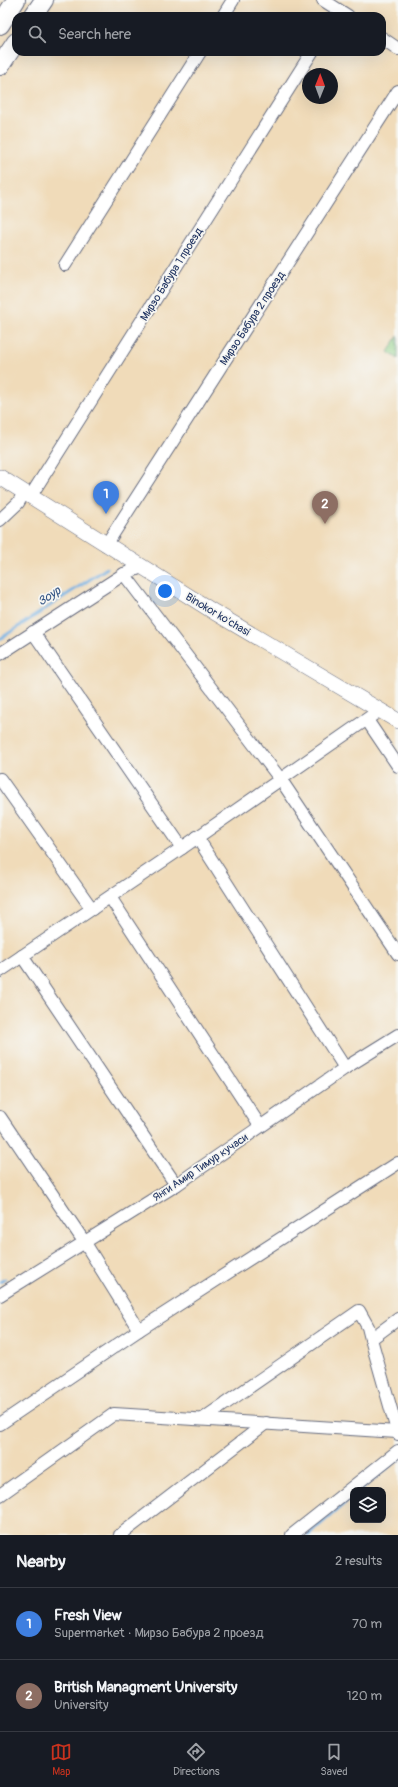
<!DOCTYPE html>
<html lang="en">
<head>
<meta charset="utf-8">
<style>
  :root { --surface:#171b24; --page:#20242c; --text:#f1f3f6; --muted:#9ea1a6; --line:#363941; --accent:#c8321e }
  body { margin:0; font-family:Pangolin,sans-serif; background:var(--page); color:var(--text) }
  .controls { position:absolute; right:12px; bottom:12px; display:grid; overflow:hidden; border-radius:8px; box-shadow:0 4px 16px #0002 }
  .controls button { width:36px; height:36px; display:grid; place-items:center; padding:0; border:0; border-bottom:1px solid var(--line); background:var(--surface); color:var(--text); font:20px sans-serif }
  .compass { position:absolute; left:302px; top:68px; width:36px; height:36px; border-radius:50%; background:var(--surface); box-shadow:0 4px 16px #0002; rotate:1deg }
  .you { position:absolute; left:165px; top:591px; width:14px; height:14px; margin:-10px; border:3px solid #fff; border-radius:50%; background:#1a73e8; box-shadow:0 0 0 6px #1a73e833 }
  .badge { display:grid; place-items:center; width:26px; height:26px; border-radius:50%; background:var(--accent); color:#fff; font-size:13px; font-weight:700 }
  .pin { position:absolute; translate:-50% -33px; filter:drop-shadow(0 1px 2px #0008) }
  .pin::after { content:''; position:absolute; top:21px; width:14px; height:12px; background:inherit; clip-path:polygon(0 0,100% 0,50% 100%) }
  .list { margin:0; padding:0; list-style:none }
  h2 { display:flex; justify-content:space-between; align-items:center; height:52px; margin:0; padding:0 16px; font-size:17px }
  h2 small { font-size:13px; font-weight:400; color:var(--muted) }
  .list li { display:grid; grid-template-columns:26px 1fr auto; gap:12px; align-items:center; box-sizing:border-box; height:72px; padding:0 16px; border-top:1px solid var(--line) }
  .list b { display:block; font-size:15px; white-space:nowrap }
  .list p { margin:0; font-size:13px; white-space:nowrap; color:var(--muted) }
  .list em { font-size:13px; font-style:normal; color:var(--muted) }
  .icon { flex:none; width:22px; height:22px; fill:none; stroke:currentColor; stroke-width:2; stroke-linecap:round; stroke-linejoin:round }
  .map { position:relative; flex:none; width:398px; height:1535px; overflow:hidden }
  .search { position:absolute; background:var(--surface); box-shadow:0 4px 16px #0002; left:12px; right:12px; top:12px; height:44px; display:flex; align-items:center; gap:10px; box-sizing:border-box; padding:0 14px; border-radius:12px; color:var(--muted); font-size:15px }
  .sheet { height:196px; background:var(--surface) }
  nav { display:flex; justify-content:space-around; align-items:center; box-sizing:border-box; height:56px; border-top:1px solid var(--line); background:var(--surface); font-size:11px; color:var(--muted) }
  nav a { display:grid; justify-items:center; gap:2px }
  nav .on { color:var(--accent) }
  .map>svg:first-child { display:block }
  .green { fill:#92d188; stroke:#568073 }
  .lines { fill:none; stroke-linecap:round; stroke-linejoin:round }
  .stream { stroke:#6eade1; stroke-width:3 }
  .minor-casing { stroke:#666b7e; stroke-width:14 }
  .major-casing { stroke:#666b7e; stroke-width:16 }
  .highway-casing { stroke:#666b7e; stroke-width:20 }
  .minor { stroke:#fff; stroke-width:12 }
  .major { stroke:#fff; stroke-width:15 }
  .highway { stroke:#fff; stroke-width:18 }
  .labels { text-anchor:middle; stroke-width:3.5; stroke-linejoin:round; paint-order:stroke }
  .street-label { font-size:11px; fill:#1b2f5e; stroke:#f6f6f2 }
  .water-label { font-size:12px; font-style:italic; fill:#345585; stroke:#f6f6f2 }
</style>
</head>
<body>
<div class="map">
<svg width="398" height="1535" viewBox="0 0 398 1535">
  <rect width="100%" height="100%" fill="#f6f6f2"/>
  <filter id="ink" filterUnits="userSpaceOnUse"><feTurbulence type="fractalNoise" baseFrequency=".025" numOctaves="2"/><feDisplacementMap in="SourceGraphic" scale="8" xChannelSelector="R" yChannelSelector="G"/><feConvolveMatrix kernelMatrix="1 2 1 2 8 2 1 2 1" color-interpolation-filters="sRGB"/></filter>
  <filter id="wash" filterUnits="userSpaceOnUse"><feTurbulence type="fractalNoise" baseFrequency=".012" numOctaves="4" result="noise"/><feDisplacementMap in="SourceGraphic" scale="16" xChannelSelector="R" yChannelSelector="G"/><feGaussianBlur stdDeviation="0.9" result="paint"/><feColorMatrix in="noise" values="0 0 0 0 0 0 0 0 0 0 0 0 0 0 0 0 0 1.4 0 .05"/><feComposite in="paint" operator="in"/></filter>
  <g filter="url(#wash)">
    <rect width="100%" height="100%" fill="#f0dbb9"/>
    <!-- green -->
    <path class="green" d="M398 336V359L388 352Z"/>
    <g class="lines">
      <!-- stream -->
      <g class="stream">
        <path d="M0 639 107 568"/>
        <path d="M0 1282 5 1279"/>
        <path d="M360 1490 398 1459"/>
        <path d="M308 1535 353 1496"/>
      </g>
    </g>
  </g>
  <g filter="url(#ink)">
    <g class="lines">
      <defs>
        <g id="minor">
          <path d="M323 0 348 16"/>
          <path d="M223 16 233 0"/>
          <path d="M382 38 398 49"/>
          <path d="M65 265 200 52"/>
          <path d="M30 497 312 52"/>
          <path d="M0 520 18 503 24 493"/>
          <path d="M106 545 398 91"/>
          <path d="M124 574 281 780 398 954"/>
          <path d="M33 632 182 848"/>
          <path d="M0 654 124 574 142 567"/>
          <path d="M367 720 398 766"/>
          <path d="M0 779 92 909"/>
          <path d="M197 837 345 1068"/>
          <path d="M110 897 260 1126"/>
          <path d="M22 956 176 1185"/>
          <path d="M0 971 182 848 380 710"/>
          <path d="M0 1117 85 1243 139 1330"/>
          <path d="M0 1295 176 1185 345 1068 398 1035"/>
          <path d="M398 1319 371 1339 398 1434"/>
          <path d="M203 1419 359 1311 368 1327 371 1339"/>
          <path d="M0 1424 139 1330 398 1163"/>
          <path d="M0 1495 114 1414 397 1432"/>
          <path d="M120 1535 266 1423"/>
          <path d="M292 1535 398 1451"/>
        </g>
        <path id="major" d="M0 477 214 612 398 721"/>
        <g id="highway">
          <path d="M33 16 44 0"/>
          <path d="M0 25 16 0"/>
          <path d="M0 66 16 42"/>
        </g>
      </defs>
      <!-- minor casing -->
      <use href="#minor" class="minor-casing"/>
      <!-- major casing -->
      <use href="#major" class="major-casing"/>
      <!-- highway casing -->
      <use href="#highway" class="highway-casing"/>
      <!-- minor -->
      <use href="#minor" class="minor"/>
      <!-- major -->
      <use href="#major" class="major"/>
      <!-- highway -->
      <use href="#highway" class="highway"/>
    </g>
  </g>
  <g class="labels">
    <!-- street labels -->
    <g class="street-label">
      <text transform="translate(171 274) rotate(-58)" y="4">Мирзо Бабура 1 проезд</text>
      <text transform="translate(252 318) rotate(-57)" y="4">Мирзо Бабура 2 проезд</text>
      <text transform="translate(218 614) rotate(31)" y="4">Binokor ko'chasi</text>
      <text transform="translate(200 1167) rotate(-34)" y="4">Янги Амир Тимур кучаси</text>
    </g>
    <!-- water labels -->
    <g class="water-label">
      <text transform="translate(49 596) rotate(-33)" y="4">Зоур</text>
    </g>
  </g>
</svg>
<div class="controls">
<button><svg class="icon" aria-label="layers" viewBox="0 0 24 24"><path d="M12 4l9 5-9 5-9-5zM3 14l9 5 9-5"/></svg></button>
</div>
<svg class="compass" viewBox="-18 -18 36 36"><path d="M0-13l5 13h-10z" fill="#e53935"/><path d="M0 13l5-13h-10z" fill="#9ea1a6"/></svg>
<div class="you"></div>
<div class="pin badge" style="left:106px;top:514px;background:#3f7fe0">1</div>
<div class="pin badge" style="left:325px;top:524px;background:#8d6e63">2</div>
<div class="search"><svg class="icon" aria-label="search" viewBox="0 0 24 24"><circle cx="10" cy="10" r="6"/><path d="M15 15l6 6"/></svg>Search here</div>
</div>
<section class="sheet">
<h2>Nearby<small>2 results</small></h2>
<ul class="list">
<li><span class="badge" style="background:#3f7fe0">1</span><div><b>Fresh View</b><p>Supermarket · Мирзо Бабура 2 проезд</p></div><em>70 m</em></li>
<li><span class="badge" style="background:#8d6e63">2</span><div><b>British Managment University</b><p>University</p></div><em>120 m</em></li>
</ul>
</section>
<nav>
<a class="on"><svg class="icon" aria-label="map" viewBox="0 0 24 24"><path d="M3 6l6-2 6 2 6-2v14l-6 2-6-2-6 2zM9 4v14M15 6v14"/></svg>Map</a>
<a><svg class="icon" aria-label="directions" viewBox="0 0 24 24"><path d="M12 3l9 9-9 9-9-9zM9 14v-3h6M13 9l2 2-2 2"/></svg>Directions</a>
<a><svg class="icon" aria-label="saved" viewBox="0 0 24 24"><path d="M7 4h10v16l-5-4-5 4z"/></svg>Saved</a>
</nav>
</body>
</html>
